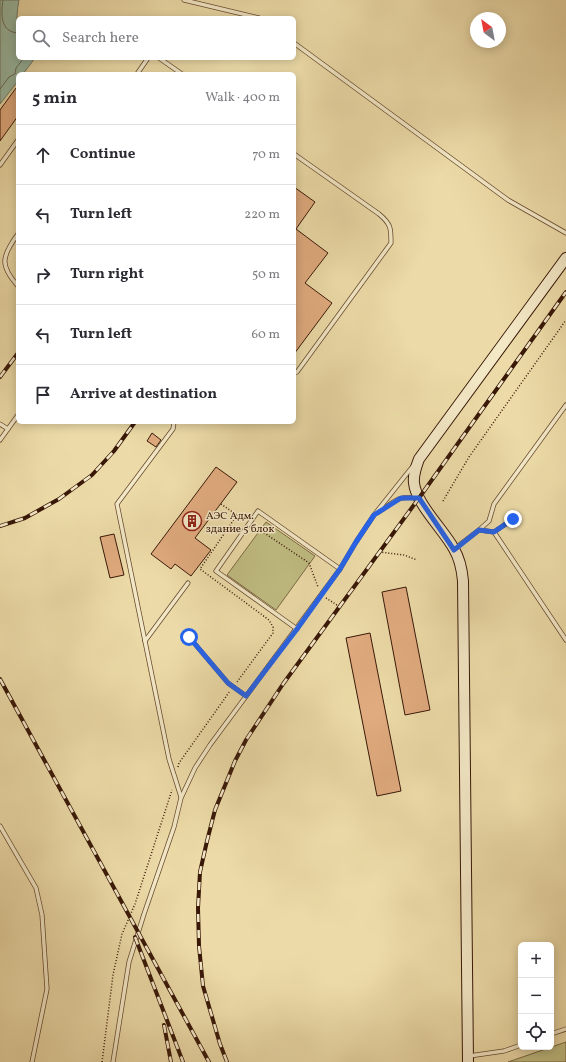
<!DOCTYPE html>
<html lang="en">
<head>
<meta charset="utf-8">
<style>
  :root { --surface:#fff; --page:#f2f2f3; --text:#2b2b33; --muted:#7c7c81; --line:#e1e1e2 }
  body { margin:0; font-family:Vollkorn,serif; background:var(--page); color:var(--text) }
  .controls { position:absolute; right:12px; bottom:12px; display:grid; overflow:hidden; border-radius:6px; box-shadow:0 2px 10px #0003 }
  .controls button { width:36px; height:36px; display:grid; place-items:center; padding:0; border:0; border-bottom:1px solid var(--line); background:var(--surface); color:var(--text); font:20px sans-serif }
  .compass { position:absolute; left:470px; top:12px; width:36px; height:36px; border-radius:50%; background:var(--surface); box-shadow:0 2px 10px #0003; rotate:328deg }
  .stop { position:absolute; width:12px; height:12px; margin:-9px; border:3px solid #2563eb; border-radius:50%; background:#fff }
  .stop.end { background:#2563eb; border-color:#fff; box-shadow:0 1px 4px #0008 }
  .list { margin:0; padding:0; list-style:none }
  h2 { display:flex; justify-content:space-between; align-items:center; height:52px; margin:0; padding:0 16px; font-size:17px }
  h2 small { font-size:13px; font-weight:400; color:var(--muted) }
  .list li { display:grid; grid-template-columns:26px 1fr auto; gap:12px; align-items:center; box-sizing:border-box; height:60px; padding:0 16px; border-top:1px solid var(--line) }
  .list b { display:block; font-size:15px; white-space:nowrap }
  .list em { font-size:13px; font-style:normal; color:var(--muted) }
  .icon { flex:none; width:22px; height:22px; fill:none; stroke:currentColor; stroke-width:2; stroke-linecap:round; stroke-linejoin:round }
  .map { position:relative; flex:none; width:566px; height:1062px; overflow:hidden }
  .search { position:absolute; background:var(--surface); box-shadow:0 2px 10px #0003; left:16px; top:16px; width:280px; height:44px; display:flex; align-items:center; gap:10px; box-sizing:border-box; padding:0 14px; border-radius:6px; color:var(--muted); font-size:15px }
  .panel { position:absolute; background:var(--surface); box-shadow:0 2px 10px #0003; left:16px; top:72px; width:280px; height:352px; border-radius:6px }
  .map>svg:first-child { display:block }
  .green { fill:#c0bd82; stroke:#7c6a45 }
  .water { fill:#99bba5; stroke:#737a66 }
  .lines { fill:none; stroke-linecap:round; stroke-linejoin:round }
  .shore { stroke:#696a56; stroke-width:1 }
  .building { fill:#e0ab7f; stroke:#391808 }
  .service-casing { stroke:#664930; stroke-width:5 }
  .secondary-casing { stroke:#391808; stroke-width:12 }
  .path { stroke:#391808; stroke-width:1.5; stroke-dasharray:1 2; stroke-linecap:butt }
  .service { stroke:#f3e8c6; stroke-width:3.5 }
  .secondary { stroke:#f3e8c6; stroke-width:10 }
  .rail-casing { stroke:#391808; stroke-width:4 }
  .rail { stroke:#f3e8c6; stroke-width:2.5; stroke-dasharray:8; stroke-linecap:butt }
  .route { stroke:#2563eb; stroke-width:5 }
  .labels { text-anchor:middle; stroke-width:3; stroke-linejoin:round; paint-order:stroke }
  .poi-label { font-size:11px; fill:#391808; stroke:#f3e8c6; text-anchor:start }
</style>
</head>
<body>
<div class="map">
<svg width="566" height="1062" viewBox="0 0 566 1062">
  <rect width="100%" height="100%" fill="#ecdba8"/>
  <filter id="stains"><feTurbulence type="fractalNoise" baseFrequency=".005" numOctaves="4"/><feColorMatrix values="0 0 0 0 .2 0 0 0 0 .09 0 0 0 0 .02 0 0 0 .5 -.17"/></filter>
  <radialGradient id="worn" r=".72"><stop offset=".6" stop-color="#630" stop-opacity="0"/><stop offset="1" stop-color="#630" stop-opacity=".3"/></radialGradient>
  <!-- green -->
  <g class="green">
    <path d="M266 522 315 556 276 610 227 575Z"/>
    <path d="M566 1042V1062H508Z"/>
  </g>
  <!-- water -->
  <path class="water" d="M0 0H19C15 19 18 39 18 58H35L23 74H18V81L0 104Z"/>
  <g class="lines">
    <!-- shore -->
    <g class="shore">
      <path d="M3 0C1 14 0 32 18 33"/>
      <path d="M0 89 9 77 15 74 16 68 24 58"/>
    </g>
  </g>
  <!-- building -->
  <g class="building">
    <path d="M16 88 18 90V116L0 141V110Z"/>
    <path d="M294 187 315 202 296 229 328 253 305 283 332 303 294 354Z"/>
    <path d="M152 433 161 440 156 447 147 441Z"/>
    <path d="M216 467 237 482 195 538 211 550 191 576 175 564 171 569 151 554Z"/>
    <path d="M114 534 124 575 110 578 100 537Z"/>
    <path d="M406 587 430 710 405 715 382 592Z"/>
    <path d="M370 633 401 791 377 796 346 638Z"/>
  </g>
  <g class="lines">
    <defs>
      <g id="service">
        <path d="M184 0 259 18"/>
        <path d="M294 43 508 200 566 233"/>
        <path d="M159 58 182 74"/>
        <path d="M137 74 148 58"/>
        <path d="M294 154 379 214C391 224 391 228 391 243L297 372 294 373"/>
        <path d="M0 165 18 140"/>
        <path d="M18 234C1 257 0 266 18 286"/>
        <path d="M174 422 173 429 117 504 169 759 181 797"/>
        <path d="M0 424 8 429"/>
        <path d="M0 440 18 415"/>
        <path d="M377 513C394 503 396 495 418 498"/>
        <path d="M479 530 494 532 513 519"/>
        <path d="M494 532 566 640"/>
        <path d="M454 549 479 530 489 521 494 504 566 405"/>
        <path d="M297 629 216 571 258 511 340 569"/>
        <path d="M189 637 228 683 246 696"/>
        <path d="M145 641 188 583"/>
        <path d="M0 826 36 888 42 915 47 989 32 1062"/>
        <path d="M551 1034 566 1029"/>
        <path d="M469 1056 504 1051 521 1045"/>
        <path d="M113 1062 129 962 144 914 174 827 181 798 195 768 210 745 340 569 356 542 374 515 413 466"/>
      </g>
      <path id="secondary" d="M468 1062 463 581C462 570 460 559 454 549 444 530 416 504 414 483 413 475 416 467 419 459L566 258"/>
    </defs>
    <!-- service casing -->
    <use href="#service" class="service-casing"/>
    <!-- secondary casing -->
    <use href="#secondary" class="secondary-casing"/>
    <!-- path -->
    <g class="path">
      <path d="M443 501 469 457 566 320"/>
      <path d="M221 504 244 520"/>
      <path d="M237 515 200 569 269 620 273 627V633L237 682"/>
      <path d="M254 526 309 563 318 587"/>
      <path d="M326 598 340 607 380 552 404 555 417 560"/>
      <path d="M178 767 179 763 230 691"/>
      <path d="M102 1062 113 975 122 934 135 904 172 790"/>
    </g>
    <!-- service -->
    <use href="#service" class="service"/>
    <!-- secondary -->
    <use href="#secondary" class="secondary"/>
    <defs>
      <g id="rail">
        <path d="M0 377 18 353"/>
        <path d="M0 526 25 518 59 499 92 475 114 451 135 422"/>
        <path d="M0 679 209 1062"/>
        <path d="M135 937 183 1062"/>
        <path d="M164 1025 171 1062"/>
        <path d="M227 1062 220 1044 203 986 199 946 198 908 200 872 207 841 215 810 235 761 246 740 283 684 419 498 566 292"/>
      </g>
    </defs>
    <!-- rail casing -->
    <use href="#rail" class="rail-casing"/>
    <!-- rail -->
    <use href="#rail" class="rail"/>
  </g>
  <g class="lines">
    <!-- route -->
    <path class="route" d="M189 637 228 683 246 696 297 629 340 569 356 542 374 515 401 498H419L454 550 479 530 494 532 513 519"/>
  </g>
  <!-- icons -->
  <defs>
    <symbol id="building-ring" viewBox="-11 -11 22 22"><circle r="9.5" fill="#f3e8c6" stroke="#8f2418" stroke-width="1.5"/><path d="M-4-6H4V6H1V3H-1V6H-4ZM-2.5-4.3h1.7v1.8h-1.7ZM.8-4.3h1.7v1.8H.8ZM-2.5-1h1.7V.8h-1.7ZM.8-1h1.7V.8H.8Z" fill="#8f2418"/></symbol>
  </defs>
  <g fill-rule="evenodd">
    <use href="#building-ring" x="181" y="510" width="22" height="22"/>
  </g>
  <g class="labels">
    <!-- poi labels -->
    <g class="poi-label">
      <text x="206" y="519">АЭС Адм.<tspan x="206" dy="13">здание 5 блок</tspan></text>
    </g>
  </g>
  <rect width="100%" height="100%" filter="url(#stains)"/>
  <rect width="100%" height="100%" fill="url(#worn)"/>
</svg>
<div class="controls">
<button>+</button>
<button>−</button>
<button><svg class="icon" aria-label="locate" viewBox="0 0 24 24"><circle cx="12" cy="12" r="6"/><path d="M12 2v4M12 18v4M2 12h4M18 12h4"/></svg></button>
</div>
<svg class="compass" viewBox="-18 -18 36 36"><path d="M0-13l5 13h-10z" fill="#e53935"/><path d="M0 13l5-13h-10z" fill="#7c7c81"/></svg>
<div class="stop" style="left:189px;top:637px"></div>
<div class="stop end" style="left:513px;top:519px"></div>
<div class="search"><svg class="icon" aria-label="search" viewBox="0 0 24 24"><circle cx="10" cy="10" r="6"/><path d="M15 15l6 6"/></svg>Search here</div>
<section class="panel">
<h2>5 min<small>Walk · 400 m</small></h2>
<ul class="list">
<li><svg class="icon" aria-label="ahead" viewBox="0 0 24 24"><path d="M12 20V5M6 11l6-6 6 6"/></svg><div><b>Continue</b></div><em>70 m</em></li>
<li><svg class="icon" aria-label="left" viewBox="0 0 24 24"><path d="M17 20v-9H6M10 6l-5 5 5 5"/></svg><div><b>Turn left</b></div><em>220 m</em></li>
<li><svg class="icon" aria-label="right" viewBox="0 0 24 24"><path d="M7 20v-9h11M14 6l5 5-5 5"/></svg><div><b>Turn right</b></div><em>50 m</em></li>
<li><svg class="icon" aria-label="left" viewBox="0 0 24 24"><path d="M17 20v-9H6M10 6l-5 5 5 5"/></svg><div><b>Turn left</b></div><em>60 m</em></li>
<li><svg class="icon" aria-label="arrive" viewBox="0 0 24 24"><path d="M6 21V4h12l-3 4 3 4H6"/></svg><div><b>Arrive at destination</b></div></li>
</ul>
</section>
</div>
</body>
</html>
